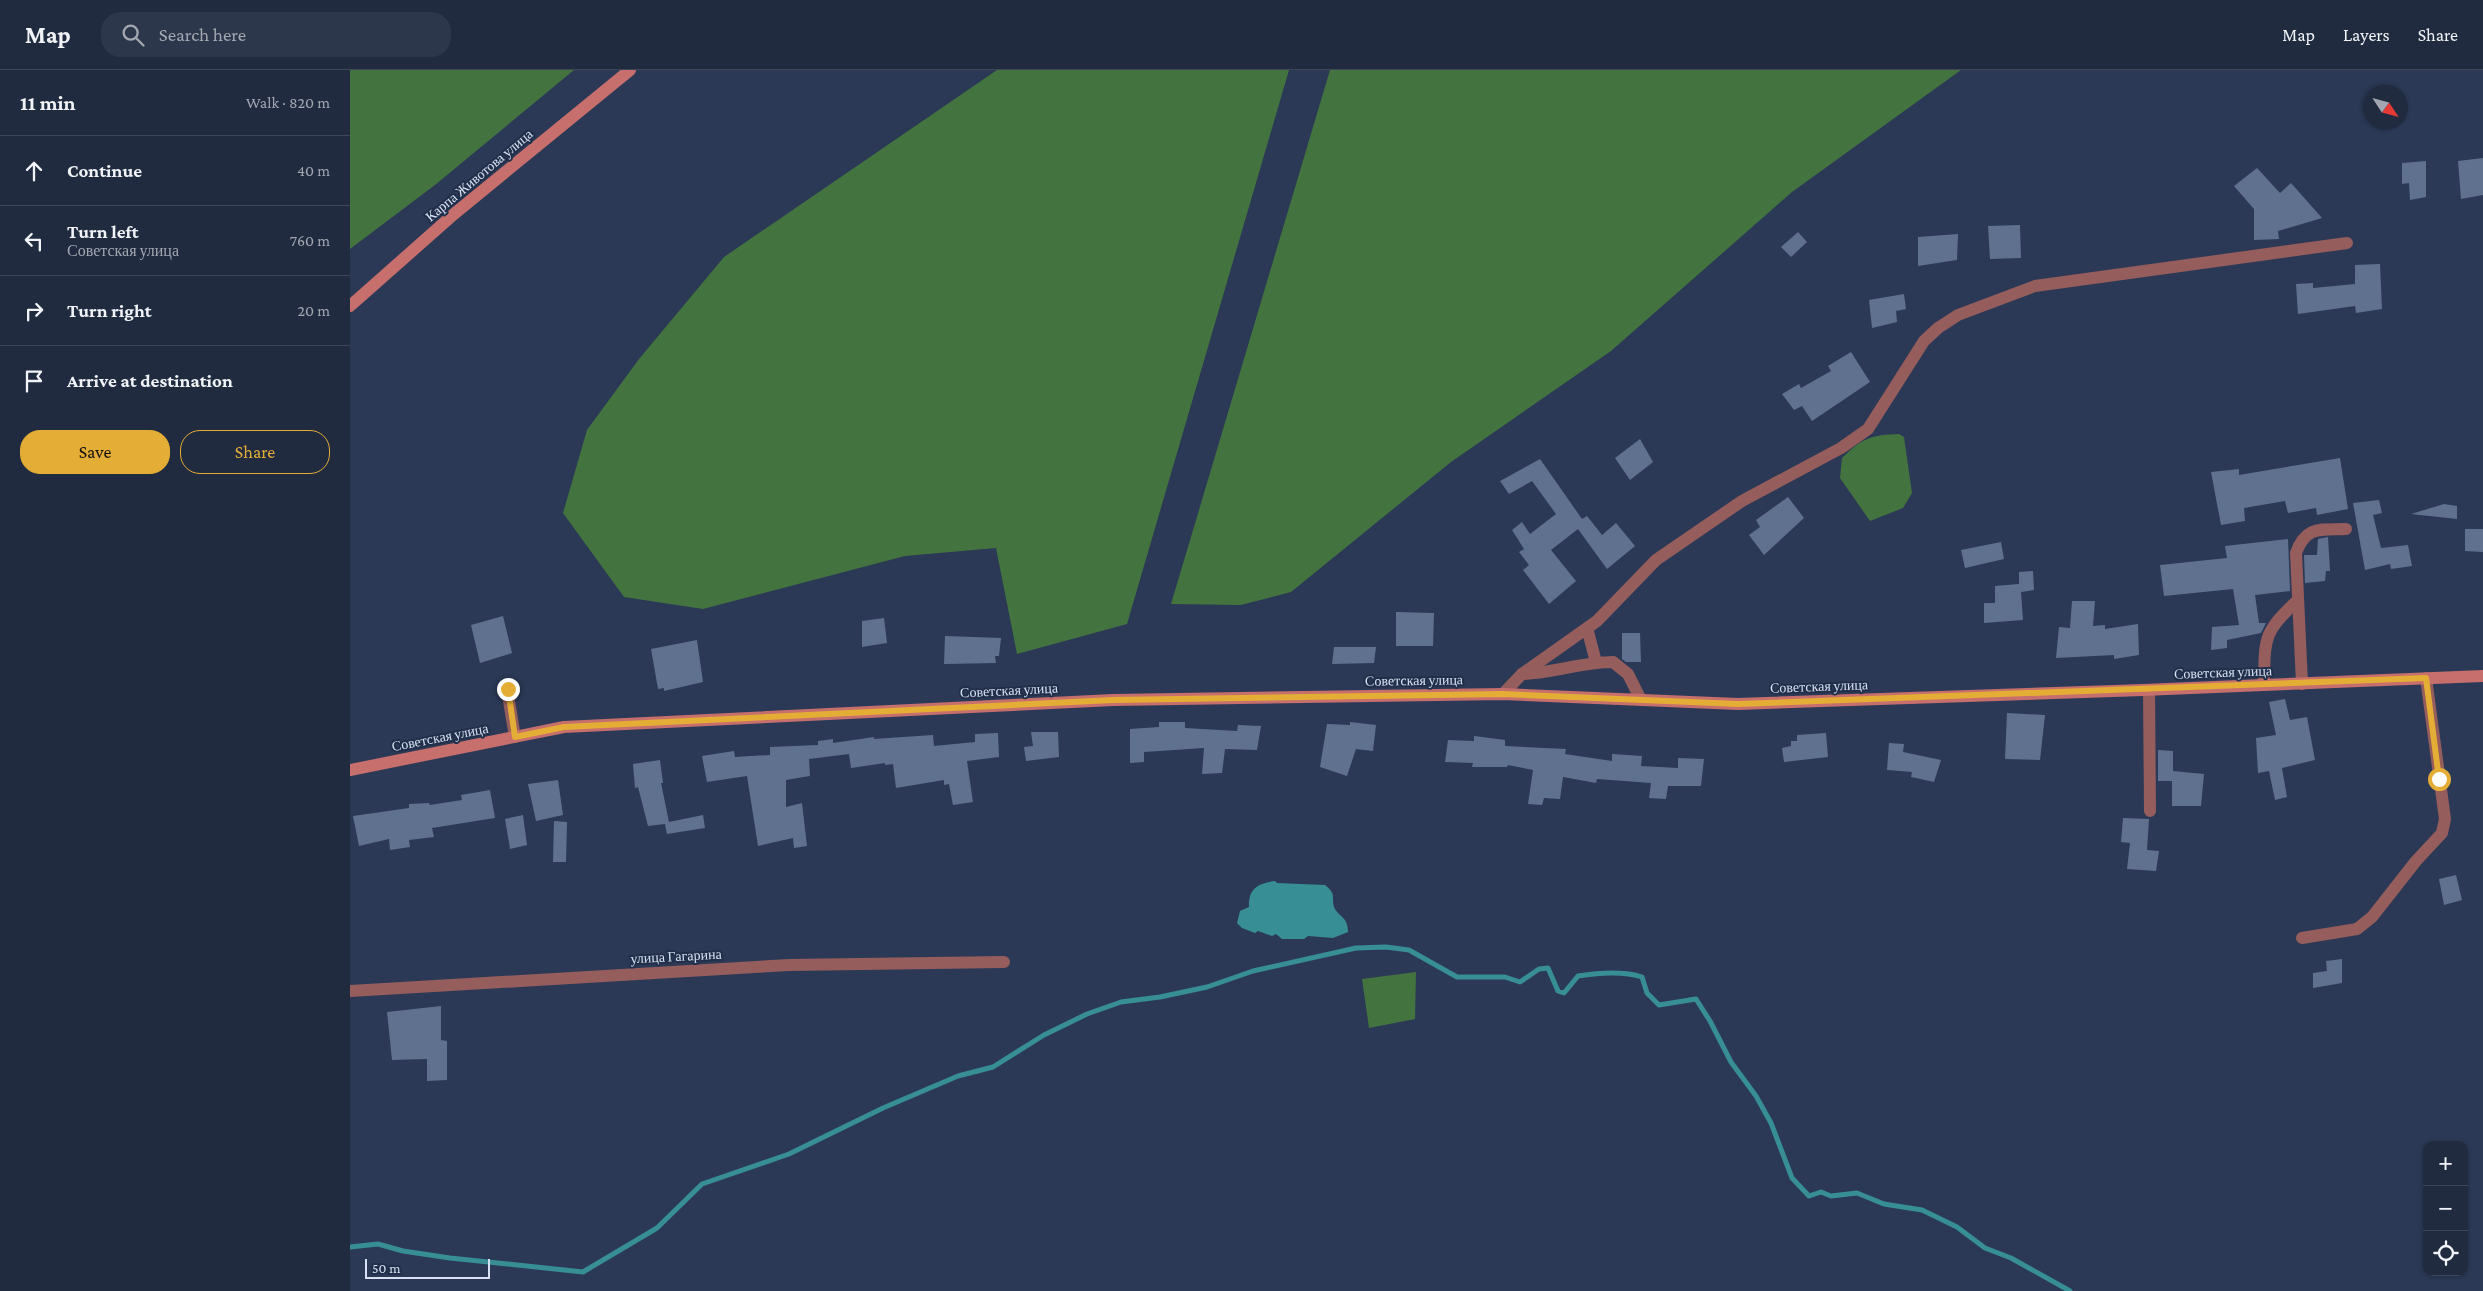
<!DOCTYPE html>
<html lang="en">
<head>
<meta charset="utf-8">
<style>
  :root { --surface:#202b40; --page:#2d374b; --text:#f1f3f6; --muted:#a2a7b1; --line:#3d4759; --accent:#e4ad35 }
  body { margin:0; font-family:"Crimson Pro",serif; background:var(--page); color:var(--text) }
  .controls { position:absolute; right:15px; bottom:15px; display:grid; overflow:hidden; border-radius:10px; box-shadow:0 1px 4px #0004 }
  .controls button { width:45px; height:45px; display:grid; place-items:center; padding:0; border:0; border-bottom:1px solid var(--line); background:var(--surface); color:var(--text); font:25px sans-serif }
  .compass { position:absolute; left:2013px; top:15px; width:45px; height:45px; border-radius:50%; background:var(--surface); box-shadow:0 1px 4px #0004; rotate:126deg }
  .scale { position:absolute; left:15px; bottom:12px; width:125px; box-sizing:border-box; padding-left:5px; border:2px solid #d7e1f3; border-top:0; font-size:14px; line-height:18px; white-space:nowrap; color:#d7e1f3; -webkit-text-stroke:4px #212f4a; paint-order:stroke }
  .stop { position:absolute; width:15px; height:15px; margin:-11px; border:4px solid #e4ad35; border-radius:50%; background:#fff }
  .stop.end { background:#e4ad35; border-color:#fff; box-shadow:0 1px 5px #0008 }
  .list { margin:0; padding:0; list-style:none }
  h2 { display:flex; justify-content:space-between; align-items:center; height:65px; margin:0; padding:0 20px; font-size:21px }
  h2 small { font-size:16px; font-weight:400; color:var(--muted) }
  .list li { display:grid; grid-template-columns:32px 1fr auto; gap:15px; align-items:center; box-sizing:border-box; height:70px; padding:0 20px; border-top:1px solid var(--line) }
  .list b { display:block; font-size:19px; white-space:nowrap }
  .list p { margin:0; font-size:16px; white-space:nowrap; color:var(--muted) }
  .list em { font-size:16px; font-style:normal; color:var(--muted) }
  .actions { display:flex; gap:10px; padding:15px 20px }
  .actions a { flex:1; padding:11px 0; border:1px solid var(--accent); border-radius:20px; text-align:center; font-size:18px; color:var(--accent) }
  .actions .main { background:var(--accent); color:#111 }
  .icon { flex:none; width:28px; height:28px; fill:none; stroke:currentColor; stroke-width:2; stroke-linecap:round; stroke-linejoin:round }
  .map { position:relative; flex:none; width:2133px; height:1221px; overflow:hidden }
  header { display:flex; align-items:center; gap:30px; box-sizing:border-box; height:70px; padding:0 25px; background:var(--surface); border-bottom:1px solid var(--line) }
  header strong { font-size:24px }
  nav { display:flex; gap:28px; margin-inline-start:auto; font-size:18px }
  .search { width:350px; height:45px; background:var(--page); display:flex; align-items:center; gap:12px; box-sizing:border-box; padding:0 18px; border-radius:20px; color:var(--muted); font-size:19px }
  main { display:flex }
  aside { flex:1; background:var(--surface) }
  .map>svg:first-child { display:block }
  .green { fill:#43733f }
  .water { fill:#388e95 }
  .lines { fill:none; stroke-linecap:round; stroke-linejoin:round }
  .stream { stroke:#388e95; stroke-width:5 }
  .building { fill:#607190 }
  .street { stroke:#955d5b; stroke-width:12 }
  .secondary { stroke:#c66f6c; stroke-width:12 }
  .route { stroke:#e4ad35; stroke-width:6 }
  .labels { text-anchor:middle; stroke-width:4; stroke-linejoin:round; paint-order:stroke }
  .street-label { font-size:14px; fill:#d7e1f3; stroke:#212f4a }
</style>
</head>
<body>
<header>
<strong>Map</strong>
<div class="search"><svg class="icon" aria-label="search" viewBox="0 0 24 24"><circle cx="10" cy="10" r="6"/><path d="M15 15l6 6"/></svg>Search here</div>
<nav><a>Map</a><a>Layers</a><a>Share</a></nav>
</header>
<main>
<aside>
<h2>11 min<small>Walk · 820 m</small></h2>
<ul class="list">
<li><svg class="icon" aria-label="ahead" viewBox="0 0 24 24"><path d="M12 20V5M6 11l6-6 6 6"/></svg><div><b>Continue</b></div><em>40 m</em></li>
<li><svg class="icon" aria-label="left" viewBox="0 0 24 24"><path d="M17 20v-9H6M10 6l-5 5 5 5"/></svg><div><b>Turn left</b><p>Советская улица</p></div><em>760 m</em></li>
<li><svg class="icon" aria-label="right" viewBox="0 0 24 24"><path d="M7 20v-9h11M14 6l5 5-5 5"/></svg><div><b>Turn right</b></div><em>20 m</em></li>
<li><svg class="icon" aria-label="arrive" viewBox="0 0 24 24"><path d="M6 21V4h12l-3 4 3 4H6"/></svg><div><b>Arrive at destination</b></div></li>
</ul>
<div class="actions"><a class="main">Save</a><a>Share</a></div>
</aside>
<div class="map">
<svg width="2133" height="1221" viewBox="0 0 2133 1221">
  <rect width="100%" height="100%" fill="#2b3956"/>
  <!-- green -->
  <g class="green">
    <path d="M0 0H224L85 115 0 179Z"/>
    <path d="M647 0H939L777 554 667 584 646 478 555 486 353 539 274 527 213 443 237 360 289 289 374 187Z"/>
    <path d="M980 0H1611L1442 122 1261 281 1101 392 941 522 891 535 821 534Z"/>
    <path d="M1549 364 1554 367 1562 423 1553 438 1520 451 1490 408 1492 388C1512 368 1521 365 1549 364Z"/>
    <path d="M1066 902 1065 949 1019 958 1012 909Z"/>
  </g>
  <!-- water -->
  <path class="water" d="M925 811 927 813 975 815C987 824 981 828 984 837 989 848 998 846 998 862L983 868 958 866 954 869H932L926 864 922 866 908 861 905 863 892 858 887 853 890 841 899 837C898 819 908 813 925 811Z"/>
  <g class="lines">
    <!-- stream -->
    <path class="stream" d="M0 1177 28 1174 53 1181 100 1188 233 1202 307 1158 352 1114 439 1084 533 1038 608 1006 643 997 694 965 737 944 771 932 810 927 857 917 903 901 1006 878 1036 877 1059 880 1107 907H1155L1170 912 1189 899 1198 898 1208 921 1214 923 1228 906C1247 903 1274 901 1292 907L1297 923 1309 935 1346 929 1360 951 1381 992 1406 1026 1421 1053 1442 1108 1459 1126 1471 1122 1481 1126 1507 1123 1534 1134 1572 1140 1607 1157 1635 1178 1661 1188 1720 1221"/>
  </g>
  <!-- building -->
  <g class="building">
    <path d="M2133 88V125L2111 129 2108 91Z"/>
    <path d="M2076 91V127L2060 130 2059 113 2052 114V93Z"/>
    <path d="M1907 98 1930 123 1941 113 1972 148 1928 161 1929 169 1904 170V139L1884 116Z"/>
    <path d="M1670 155 1671 188 1640 189 1638 156Z"/>
    <path d="M1448 162 1457 172 1441 187 1431 177Z"/>
    <path d="M1608 164 1607 190 1568 196V167Z"/>
    <path d="M2030 194 2032 239 2006 243 2005 236 1948 244 1946 214 1963 213V218L2005 214V195Z"/>
    <path d="M1554 224 1556 239 1546 241 1547 252 1522 258 1519 230Z"/>
    <path d="M1501 282 1520 312 1462 351 1452 336 1444 340 1432 324 1449 314 1451 318 1481 301 1478 296Z"/>
    <path d="M1290 369 1303 392 1280 410 1265 388Z"/>
    <path d="M1990 388 1998 439 1967 445 1966 438 1938 443 1935 431 1894 438 1895 451 1871 455 1861 402 1889 399V405Z"/>
    <path d="M1190 389 1232 449 1237 446 1252 465 1266 453 1285 476 1257 499 1228 459 1201 480 1226 511 1199 534 1173 500 1179 495 1169 482 1174 479 1162 460 1172 452 1180 464 1206 444 1182 411 1159 424 1150 411Z"/>
    <path d="M1438 427 1454 448 1414 485 1399 465 1410 457 1406 450Z"/>
    <path d="M2029 430 2032 443 2023 445 2031 478 2058 475 2062 496 2041 499 2040 494 2015 500 2003 433Z"/>
    <path d="M2094 434 2107 436V449L2061 444Z"/>
    <path d="M2115 459H2133V482L2115 481Z"/>
    <path d="M1978 467 1980 501H1976L1975 511 1955 513 1954 485H1967L1968 469Z"/>
    <path d="M1938 469 1940 521 1905 525 1909 553H1916L1911 563 1877 570V578L1861 580 1862 557 1889 555 1883 519 1814 526 1810 495 1877 488 1875 476Z"/>
    <path d="M1651 472 1654 489 1615 498 1611 480Z"/>
    <path d="M1683 501 1684 520 1671 522 1673 550 1634 553V533H1645V516L1669 514V502Z"/>
    <path d="M1722 531H1745L1743 556 1755 555V559L1788 554 1789 585 1764 589V585L1706 588 1709 557 1720 558Z"/>
    <path d="M1046 542 1084 543 1083 576H1046Z"/>
    <path d="M153 546 162 583 130 593 121 555Z"/>
    <path d="M534 548 537 573 512 577V551Z"/>
    <path d="M1272 563H1290L1291 592H1276L1272 589Z"/>
    <path d="M595 566 651 568 649 586H645L646 593 594 594Z"/>
    <path d="M347 570 353 612 314 621V618L308 619 301 579Z"/>
    <path d="M984 577H1026L1024 593 982 594Z"/>
    <path d="M1935 629 1940 650 1957 647 1965 690 1932 698 1937 727 1925 730 1919 701 1908 703 1906 668 1926 665 1919 632Z"/>
    <path d="M1657 643 1695 645 1690 690 1655 689Z"/>
    <path d="M809 652H835V658L887 661 888 655 911 656 907 680 875 679 872 703 852 704 854 678 794 682V692L780 693V659L809 657Z"/>
    <path d="M1000 652 1026 655 1023 681 1006 679 997 706 970 697 977 654 1000 655Z"/>
    <path d="M681 662H708L709 687 676 691 674 677 683 676Z"/>
    <path d="M648 663 649 687 617 691 623 732 603 735 599 714 594 715V710L546 718 543 694 535 695V693L501 698 499 684 459 689 460 706 436 710V737L452 733 457 776 444 778 443 768 408 776 397 706 357 712 352 686 384 681 385 687 420 685V677L468 675V671L483 669V673L524 667V669L583 665 584 676 625 672V664Z"/>
    <path d="M1476 663 1478 687 1434 692 1432 678 1441 676V671H1447V665Z"/>
    <path d="M1124 666 1155 670V676L1216 679 1215 684 1262 691V684L1292 686 1291 696 1328 698V688L1354 689 1351 716H1318L1316 729 1299 728 1301 713 1247 709 1246 713 1213 707 1210 729 1194 728 1192 735 1178 734 1183 700 1158 695 1157 697H1122L1123 693 1095 692 1098 670 1124 671Z"/>
    <path d="M1539 673 1554 674 1553 682 1591 690 1584 712 1561 707 1562 702 1537 700Z"/>
    <path d="M1808 680 1823 681V701L1854 704 1851 736H1822V711H1808Z"/>
    <path d="M310 690 313 713H311L319 752 353 745 355 758 317 764 315 754 298 756 288 717 285 718 283 694Z"/>
    <path d="M208 710 213 745 186 751 178 714Z"/>
    <path d="M140 720 145 748 82 758 84 767 59 770 60 777 40 780 39 769 9 776 3 746 59 738V734L79 733 80 735 112 730 111 725Z"/>
    <path d="M173 745 177 775 160 779 155 749Z"/>
    <path d="M1773 748 1799 749 1797 780 1809 781 1806 801 1777 799 1780 773 1771 772Z"/>
    <path d="M204 751 217 752 216 792H203Z"/>
    <path d="M2106 805 2112 830 2094 835 2089 809Z"/>
    <path d="M1992 889V913L1963 918V903L1977 901 1976 891Z"/>
    <path d="M91 936V970L97 971V1010L77 1011V989L42 990 37 942Z"/>
  </g>
  <g class="lines">
    <!-- street -->
    <g class="street">
      <path d="M1237 558 1246 592"/>
      <path d="M1172 604C1203 603 1232 592 1263 592L1278 604 1291 630"/>
      <path d="M1952 614 1946 483C1956 455 1971 460 1996 459"/>
      <path d="M1914 615C1915 569 1912 563 1948 530"/>
      <path d="M157 619 165 667"/>
      <path d="M1799 620 1800 741"/>
      <path d="M1153 624 1172 604 1247 551 1306 490 1392 431 1491 378 1518 359 1574 271 1588 258 1608 245 1685 216 1997 173"/>
      <path d="M1952 868 2007 859 2022 847 2066 791 2092 763 2095 749 2076 608"/>
      <path d="M0 921 439 895 654 892"/>
    </g>
    <!-- secondary -->
    <g class="secondary">
      <path d="M0 236 104 144 280 0"/>
      <path d="M0 700 214 657 763 630 1153 624 1388 634 1793 620 2133 606"/>
    </g>
  </g>
  <g class="lines">
    <!-- route -->
    <path class="route" d="M158 619 165 667 214 657 763 630 1153 624 1388 634 2076 608 2089 709"/>
  </g>
  <g class="labels">
    <!-- street labels -->
    <g class="street-label">
      <text transform="translate(129 105) rotate(-40)" y="5">Карпа Животова улица</text>
      <text transform="translate(1873 602) rotate(-2)" y="5">Советская улица</text>
      <text transform="translate(1064 610) rotate(-1)" y="5">Советская улица</text>
      <text transform="translate(1469 616) rotate(-2)" y="5">Советская улица</text>
      <text transform="translate(659 620) rotate(-3)" y="5">Советская улица</text>
      <text transform="translate(90 667) rotate(-11)" y="5">Советская улица</text>
      <text transform="translate(326 886) rotate(-3)" y="5">улица Гагарина</text>
    </g>
  </g>
</svg>
<div class="controls">
<button>+</button>
<button>−</button>
<button><svg class="icon" aria-label="locate" viewBox="0 0 24 24"><circle cx="12" cy="12" r="6"/><path d="M12 2v4M12 18v4M2 12h4M18 12h4"/></svg></button>
</div>
<svg class="compass" viewBox="-18 -18 36 36"><path d="M0-13l5 13h-10z" fill="#e53935"/><path d="M0 13l5-13h-10z" fill="#a2a7b1"/></svg>
<div class="scale">50 m</div>
<div class="stop" style="left:2089px;top:709px"></div>
<div class="stop end" style="left:158px;top:619px"></div>
</div>
</main>
</body>
</html>
